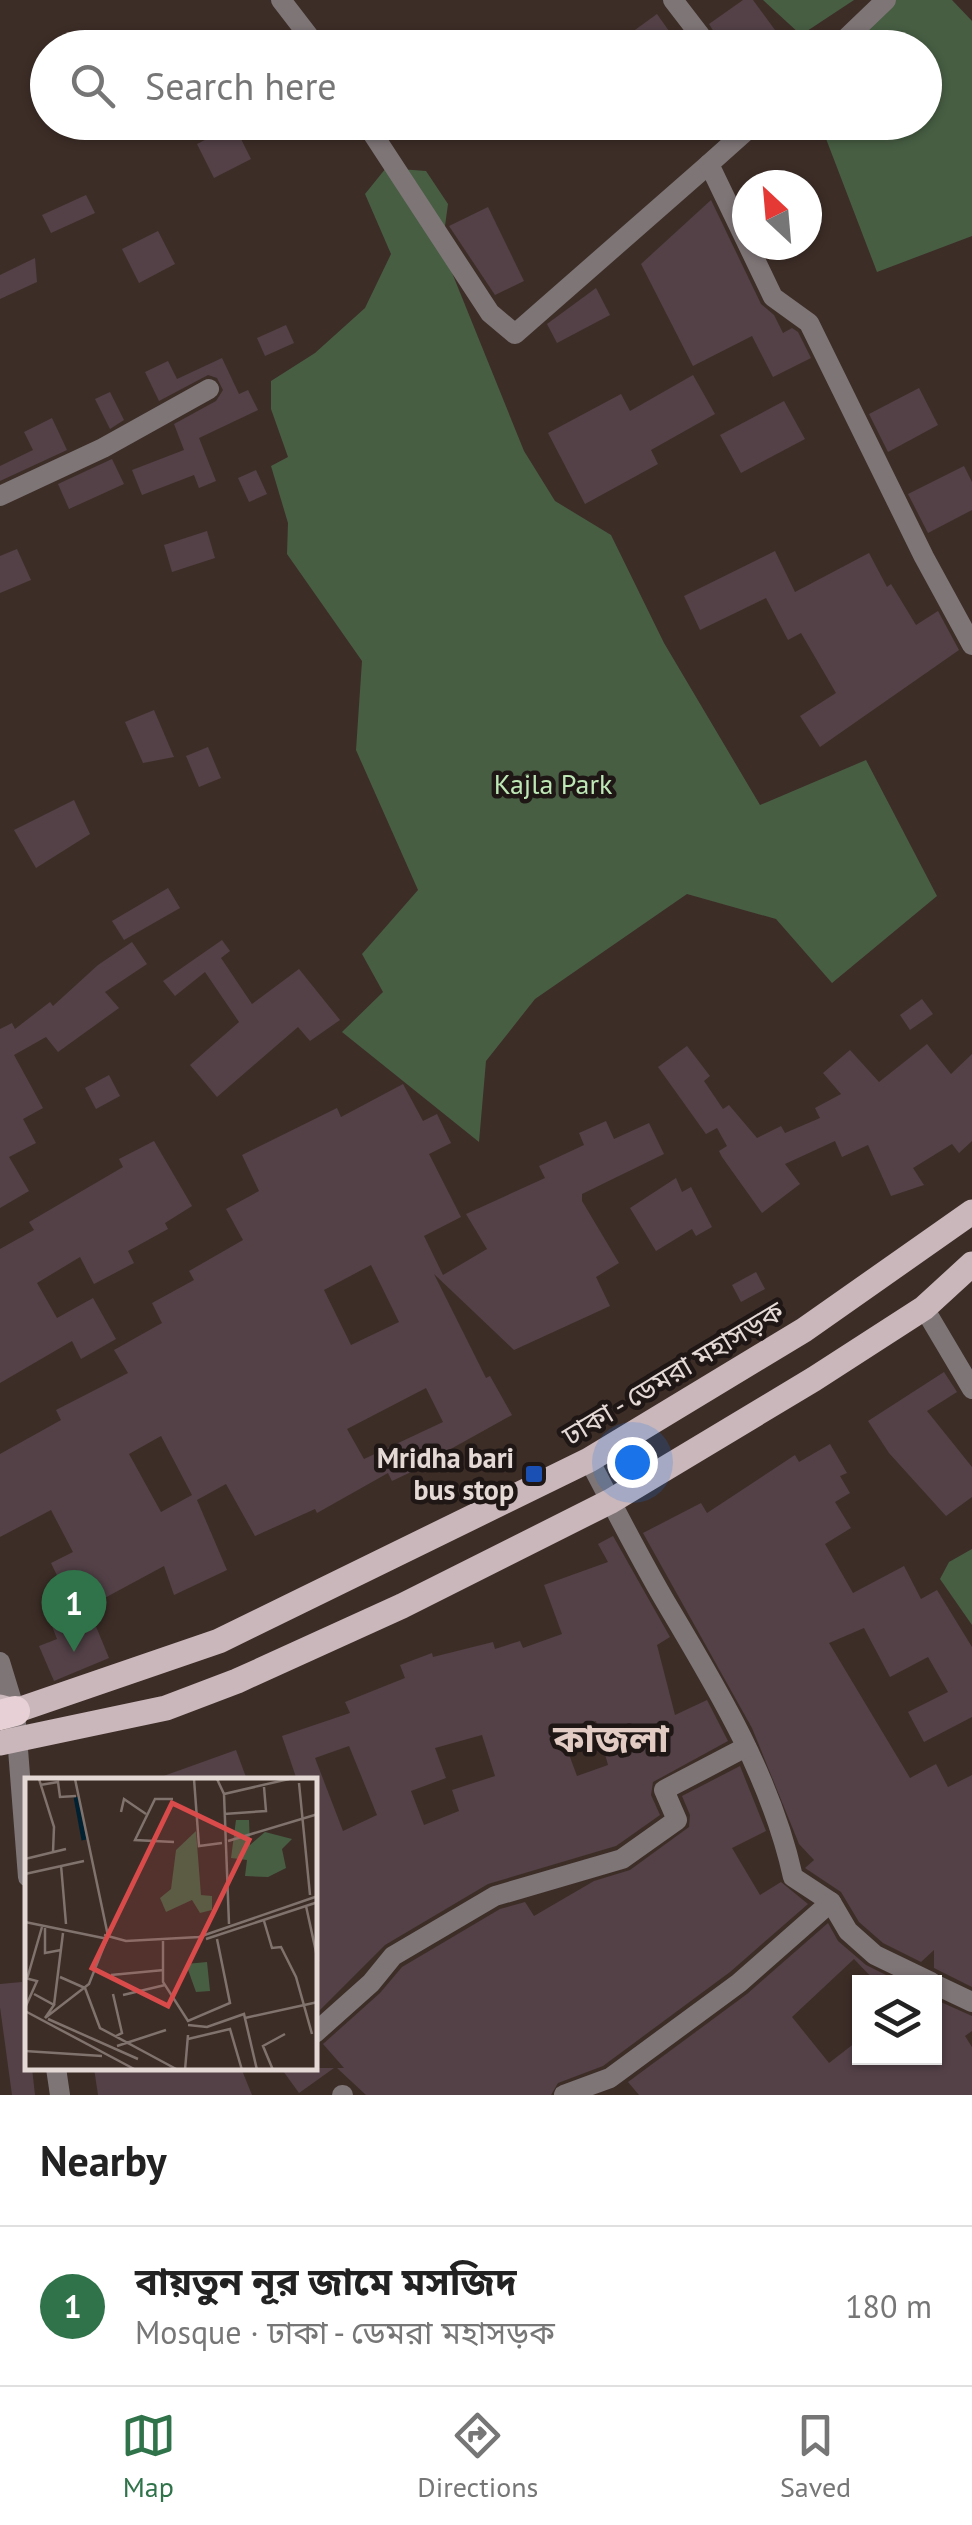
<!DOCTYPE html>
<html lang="en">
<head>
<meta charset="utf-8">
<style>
  :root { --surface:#fff; --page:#f6f6f6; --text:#222; --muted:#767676; --line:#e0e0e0; --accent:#30734a }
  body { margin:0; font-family:"PT Sans","Noto Sans Bengali",sans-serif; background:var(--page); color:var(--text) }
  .controls { position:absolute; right:30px; bottom:30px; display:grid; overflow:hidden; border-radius:0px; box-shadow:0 2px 8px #0004 }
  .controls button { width:90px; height:90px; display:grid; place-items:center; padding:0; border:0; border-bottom:2px solid var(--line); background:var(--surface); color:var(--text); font:50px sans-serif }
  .compass { position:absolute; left:732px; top:170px; width:90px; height:90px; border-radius:50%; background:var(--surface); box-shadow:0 2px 8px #0004; rotate:334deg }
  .you { position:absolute; left:632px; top:1462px; width:35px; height:35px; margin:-25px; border:8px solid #fff; border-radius:50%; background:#1a73e8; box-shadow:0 0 0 15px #1a73e833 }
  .badge { display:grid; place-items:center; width:65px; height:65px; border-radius:50%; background:var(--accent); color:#fff; font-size:32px; font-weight:700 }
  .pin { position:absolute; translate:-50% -82px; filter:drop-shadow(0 2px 5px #0008) }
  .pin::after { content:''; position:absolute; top:52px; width:35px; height:30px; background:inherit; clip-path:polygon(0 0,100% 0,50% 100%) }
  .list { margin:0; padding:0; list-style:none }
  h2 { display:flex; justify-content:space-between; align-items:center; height:130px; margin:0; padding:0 40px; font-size:42px }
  h2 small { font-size:32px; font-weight:400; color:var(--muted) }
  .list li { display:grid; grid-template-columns:65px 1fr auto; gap:30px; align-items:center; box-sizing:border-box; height:160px; padding:0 40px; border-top:2px solid var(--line) }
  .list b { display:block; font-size:38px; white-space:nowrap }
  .list p { margin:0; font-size:32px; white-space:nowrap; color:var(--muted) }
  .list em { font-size:32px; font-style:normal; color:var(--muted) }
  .icon { flex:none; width:55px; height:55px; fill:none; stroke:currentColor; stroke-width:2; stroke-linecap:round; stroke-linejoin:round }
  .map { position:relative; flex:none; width:972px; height:2095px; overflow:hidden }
  .search { position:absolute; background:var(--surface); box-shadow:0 2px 8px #0004; left:30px; right:30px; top:30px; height:110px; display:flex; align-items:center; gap:25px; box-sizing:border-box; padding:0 35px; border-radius:55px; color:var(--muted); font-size:38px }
  .sheet { height:290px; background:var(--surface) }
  nav { display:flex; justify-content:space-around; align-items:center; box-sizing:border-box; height:140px; border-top:2px solid var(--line); background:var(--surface); font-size:28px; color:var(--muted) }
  nav a { display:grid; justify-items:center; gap:5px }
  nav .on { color:var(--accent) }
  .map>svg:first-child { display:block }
  .green { fill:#475e43 }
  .building { fill:#534147; fill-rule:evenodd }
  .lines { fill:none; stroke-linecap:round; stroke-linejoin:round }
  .minor { stroke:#7e7577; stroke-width:20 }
  .primary { stroke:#cab7bb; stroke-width:25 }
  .motorway { stroke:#e8d1d6; stroke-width:30 }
  .transit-dot { fill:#1a4fb4; stroke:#1f1715; stroke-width:4 }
  .labels { text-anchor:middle; stroke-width:9; stroke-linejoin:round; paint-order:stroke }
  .park-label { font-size:28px; fill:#bde7b5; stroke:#1f1715 }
  .street-label { font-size:28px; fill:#e4d9d5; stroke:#1f1715 }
  .poi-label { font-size:28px; font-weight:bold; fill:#e4d9d5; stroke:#1f1715; text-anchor:end }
  .district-label { font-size:38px; font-weight:bold; fill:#e1cbc3; stroke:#1f1715 }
  .inset-river { fill:none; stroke:#002131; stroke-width:5 }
  .inset-road { fill:none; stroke:#80726d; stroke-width:2.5 }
  .view { fill:#d94b4b; fill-opacity:0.15; stroke:#d94b4b; stroke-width:5 }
  .inset-edge { fill:none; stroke:#e4d9d5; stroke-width:5 }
</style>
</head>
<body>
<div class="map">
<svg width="972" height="2095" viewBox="0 0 972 2095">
  <rect width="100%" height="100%" fill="#3d2d27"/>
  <!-- green -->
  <g class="green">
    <path d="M763 0H854L801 35Z"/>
    <path d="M886 0H952L972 21V236L877 272 820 123 924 122V48L848 47Z"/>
    <path d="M386 168 426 171 448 204 442 248 524 451 555 501 611 535 664 643 760 805 866 760 937 896 832 983 776 919 687 894 535 999 486 1061 479 1142 342 1032 383 992 362 954 418 890 356 750 362 661 287 554 288 523 271 466 288 457 271 409V381L315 353 365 308 391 254 365 194Z"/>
    <path d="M972 1549V1625L940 1579 949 1562Z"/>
  </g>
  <!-- building -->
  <g class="building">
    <path d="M743 0H753L775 30 750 48H724L709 24Z"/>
    <path d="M657 14 681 48H610Z"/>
    <path d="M234 125 251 159 214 178 197 144Z"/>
    <path d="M86 195 95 213 51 233 42 215Z"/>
    <path d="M711 200 761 304 774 315 783 333 792 328 798 332 811 358 773 377 752 336 693 366 641 264Z"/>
    <path d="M488 207 524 281 495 295 449 226Z"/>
    <path d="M158 231 175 264 139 283 122 249Z"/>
    <path d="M35 258 37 282 0 299V275Z"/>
    <path d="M596 288 610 315 557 343 547 324Z"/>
    <path d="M286 325 294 343 265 356 257 338Z"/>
    <path d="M222 358 239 394 248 390 258 410 199 438 216 481 199 488 194 475 142 495 132 470 184 450 174 424 216 401 223 390 217 378 208 375 159 401 145 372 168 361 177 379Z"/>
    <path d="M693 375 715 414 651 450 658 464 585 504 548 433 621 394 630 411Z"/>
    <path d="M919 388 938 425 888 452 869 414Z"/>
    <path d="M110 392 124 420 110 429 95 399Z"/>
    <path d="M784 401 805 439 741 473 720 435Z"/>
    <path d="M52 418 67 450 0 481V466L33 450 24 432Z"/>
    <path d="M112 459 124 484 69 509 58 484Z"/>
    <path d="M964 466 972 482V510L928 533 908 494Z"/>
    <path d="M256 470 267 494 249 502 238 478Z"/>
    <path d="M207 531 215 558 172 572 164 545Z"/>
    <path d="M17 549 31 580 0 593V556Z"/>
    <path d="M775 551 795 592 869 553 887 587 891 584 916 625 938 611 959 650 820 747 800 716 836 693 801 633 788 640 766 598 700 630 684 596Z"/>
    <path d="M154 710 174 757 143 763 125 722Z"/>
    <path d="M208 747 221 778 199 787 186 756Z"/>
    <path d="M74 800 90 834 36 868 14 830Z"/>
    <path d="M168 888 180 908 124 940 112 921Z"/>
    <path d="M222 940 230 951 221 958 252 1004 299 969 340 1020 310 1041 298 1027 217 1097 190 1065 239 1022 205 972 175 996 163 981Z"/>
    <path d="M132 942 147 964 105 992 119 1008 58 1052 46 1037 14 1055 43 1108 23 1119 36 1143 9 1157 29 1191 0 1208V1029L12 1023 15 1029 50 1002 53 1006 98 965Z"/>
    <path d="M922 999 933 1014 910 1030 900 1015Z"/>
    <path d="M927 1044 951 1074 972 1054V1141L959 1153 952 1144 913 1168 924 1185 891 1196 868 1145 842 1157 835 1141 785 1164 800 1184 762 1213 722 1157 719 1151 727 1146 717 1128 706 1134 658 1067 687 1046 710 1076 704 1081 723 1109 729 1105 757 1138 781 1126 785 1133 820 1118 815 1108 841 1094 823 1073 850 1050 879 1082Z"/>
    <path d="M109 1075 120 1096 96 1109 85 1088Z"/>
    <path d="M403 1084 423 1121 437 1114 451 1143 429 1154 461 1217 424 1236 443 1275 487 1249 466 1214 545 1178 539 1166 584 1145 579 1133 606 1121 614 1139 649 1123 664 1154 582 1194V1201L619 1263 596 1277 610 1306 514 1350 434 1274 486 1378 490 1376 512 1415 440 1455 441 1458 392 1481 388 1473 317 1513 315 1509 255 1536 226 1484 197 1500 227 1570 174 1595 164 1566 88 1607 109 1658 54 1681 39 1646 57 1639 44 1606 67 1596 51 1563 73 1552 51 1510 0 1537V1454L61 1420 56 1410 128 1373 114 1350 162 1323 152 1303 194 1280 189 1271 243 1240 226 1209 259 1191 242 1155 337 1108 341 1117ZM371 1265 399 1322 351 1345 324 1290ZM426 1388 443 1422 364 1459 347 1429ZM161 1436 192 1495 161 1512 129 1454Z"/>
    <path d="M154 1141 192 1206 165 1223 168 1229 128 1251 134 1263 94 1284 80 1257 37 1283 57 1318 93 1298 116 1339 81 1359 72 1341 0 1383V1249L34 1230 29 1222 123 1167 119 1159Z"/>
    <path d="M676 1178 682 1192 691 1187 712 1227 696 1236 692 1229 656 1251 630 1208Z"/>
    <path d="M756 1272 765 1289 741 1302 732 1285Z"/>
    <path d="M944 1372 957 1392 927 1411 972 1467V1497L946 1516 889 1453 868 1421Z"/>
    <path d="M830 1444 847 1473 840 1476 850 1493 835 1502 851 1528 825 1544 853 1593 904 1566 921 1599 937 1590 972 1647V1717L924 1742 908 1712 948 1692 928 1657 890 1677 864 1628 829 1643 910 1778 936 1764 948 1787 972 1775V1987L934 1968V1950L921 1962 883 1943 859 1922 841 1892 805 1868 814 1860 799 1844 752 1728 643 1533 701 1503 707 1513 795 1455 799 1462Z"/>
    <path d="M613 1536 670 1637 657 1645 675 1715 707 1700 728 1741 653 1782 651 1795 660 1815 616 1846 488 1884 385 1945 315 2015V1780H297L282 1736 350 1713 345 1702 405 1678 400 1665 432 1653 433 1657 493 1642 495 1649 520 1641 523 1648 562 1634 544 1585 608 1562 598 1544ZM596 1721 608 1765 577 1776 561 1733ZM482 1735 495 1776 452 1790 459 1811 424 1825 411 1791 446 1778 435 1748ZM349 1746 377 1815 343 1831 315 1758Z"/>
    <path d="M236 1750 247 1780H159L158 1778Z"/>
    <path d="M740 1766 766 1831 732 1848 760 1895 781 1882 808 1904 730 1972 603 2066 558 2083 551 2095H366L337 2068H344L323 2044 380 1993 402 1967 500 1909 525 1902 534 1916 594 1881 630 1870 689 1827 690 1815 682 1796Z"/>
    <path d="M828 1923 838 1941 866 1965 900 1982H876L854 1959 792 2017 829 2063 860 2039V2058H934V1999L972 2016V2031L965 2036 972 2047V2095H639L628 2082 747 1994Z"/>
    <path d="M22 1982 28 2068H32L35 2095H12L0 2007V1984Z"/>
    <path d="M94 2068H241L252 2095H98Z"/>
    <path d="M281 2068H334L299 2093Z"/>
  </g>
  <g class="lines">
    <!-- minor -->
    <g class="minor">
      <path d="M281 0 318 48"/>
      <path d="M673 0 710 48"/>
      <path d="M836 48 886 0"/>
      <path d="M365 122 490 313 515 334 709 164"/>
      <path d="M747 243 709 164 756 122"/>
      <path d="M748 245 773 297 809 323 924 557 972 645"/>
      <path d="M0 496 103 448 209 389"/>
      <path d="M924 1308 972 1389"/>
      <path d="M589 1460C614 1507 638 1555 665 1601 717 1688 771 1777 793 1877L831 1902 848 1931 875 1955 931 1982"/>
      <path d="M0 1662 15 1711 28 1877"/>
      <path d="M934 1984 972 2002"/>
      <path d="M315 2033 371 1983 393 1956 495 1896 622 1859 677 1820 664 1790 746 1747"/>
      <path d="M56 2068 60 2095"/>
      <path d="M342 2095H343"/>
      <path d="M564 2095 610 2078 739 1983 831 1902"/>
    </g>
    <!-- primary -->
    <g class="primary">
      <path d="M0 1707 15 1711 219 1641 589 1460 804 1330 972 1212"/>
      <path d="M0 1743 166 1708 237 1681 402 1606 611 1501 814 1379 924 1308 972 1264"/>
    </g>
    <!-- motorway -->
    <path class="motorway" d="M0 1715 15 1711"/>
  </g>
  <!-- markers -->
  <rect class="transit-dot" x="524" y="1464" width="20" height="20" rx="5"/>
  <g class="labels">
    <!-- park labels -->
    <g class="park-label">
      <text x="553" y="794">Kajla Park</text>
    </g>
    <!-- street labels -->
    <g class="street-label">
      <text transform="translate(673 1373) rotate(-31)" y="10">ঢাকা - ডেমরা মহাসড়ক</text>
    </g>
    <!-- poi labels -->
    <g class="poi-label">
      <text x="514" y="1468">Mridha bari<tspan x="514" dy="32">bus stop</tspan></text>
    </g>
    <!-- district labels -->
    <g class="district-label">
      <text x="611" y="1752">কাজলা</text>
    </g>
  </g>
  <!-- overview -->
  <g transform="translate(25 1778)">
    <rect width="292" height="292" fill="#3d2d27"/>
    <path d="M211 42H224L225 67 240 54 267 61 257 71 261 90 243 99 220 98 222 82 206 80ZM171 53 176 117 187 118V132L175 135 167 122 141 134 135 120 146 111 151 72ZM182 184 185 213 171 214 161 186Z" fill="#475e43"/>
    <path class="inset-river" d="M51 19 59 62"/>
    <path class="inset-road" d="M14 1 29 49 28 74M169 1 174 68 197 65M192 1 199 16 264 1M274 5 285 117M15 7 33 4 35 19 51 18M199 16 204 146M148 21H130L110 62 149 64M96 34 99 21 121 36M199 36 241 33 239 9M203 63 293 36M0 81 41 71M36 87 41 146M0 96 59 83M281 128 293 183M239 143 247 170 256 169 271 199 287 256M0 144 83 161M20 150V175L36 172M79 157 101 163 174 159 293 118M181 161 293 124M138 163V204L163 243 205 225 192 161M86 197 139 192M35 199 60 210 75 250 153 292M0 200 12 203 0 230M2 201 17 149M9 216 29 227 20 240M88 216 97 255 91 258M98 217 140 207M29 227 38 155M0 233 111 292M20 240 64 206 83 158 50 1M220 240 293 224M23 241 113 281M163 247 182 249 219 236 232 292M163 261 205 251 217 292M92 268 141 252M0 273 77 278M160 292 163 257M248 292 238 268 260 256"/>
    <path class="view" d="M147 25 224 62 143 228 67 190Z"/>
    <rect width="292" height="292" class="inset-edge"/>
  </g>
</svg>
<div class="controls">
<button><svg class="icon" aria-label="layers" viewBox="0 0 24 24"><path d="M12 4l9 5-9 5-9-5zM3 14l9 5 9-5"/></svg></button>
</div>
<svg class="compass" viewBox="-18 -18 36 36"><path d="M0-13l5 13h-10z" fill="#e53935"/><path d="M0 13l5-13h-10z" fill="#767676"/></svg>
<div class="you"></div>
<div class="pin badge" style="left:74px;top:1652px">1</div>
<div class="search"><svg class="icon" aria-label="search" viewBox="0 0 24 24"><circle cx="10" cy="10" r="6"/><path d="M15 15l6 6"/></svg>Search here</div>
</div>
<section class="sheet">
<h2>Nearby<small></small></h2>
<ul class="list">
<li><span class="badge">1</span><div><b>বায়তুন নূর জামে মসজিদ</b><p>Mosque · ঢাকা - ডেমরা মহাসড়ক</p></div><em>180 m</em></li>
</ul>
</section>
<nav>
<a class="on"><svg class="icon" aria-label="map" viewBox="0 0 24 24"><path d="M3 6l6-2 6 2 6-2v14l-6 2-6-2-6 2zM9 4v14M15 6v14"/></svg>Map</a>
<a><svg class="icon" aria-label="directions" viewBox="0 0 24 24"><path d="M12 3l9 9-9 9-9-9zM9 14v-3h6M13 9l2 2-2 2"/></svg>Directions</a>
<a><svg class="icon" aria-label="saved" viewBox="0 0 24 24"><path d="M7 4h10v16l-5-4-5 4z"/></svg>Saved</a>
</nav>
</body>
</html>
